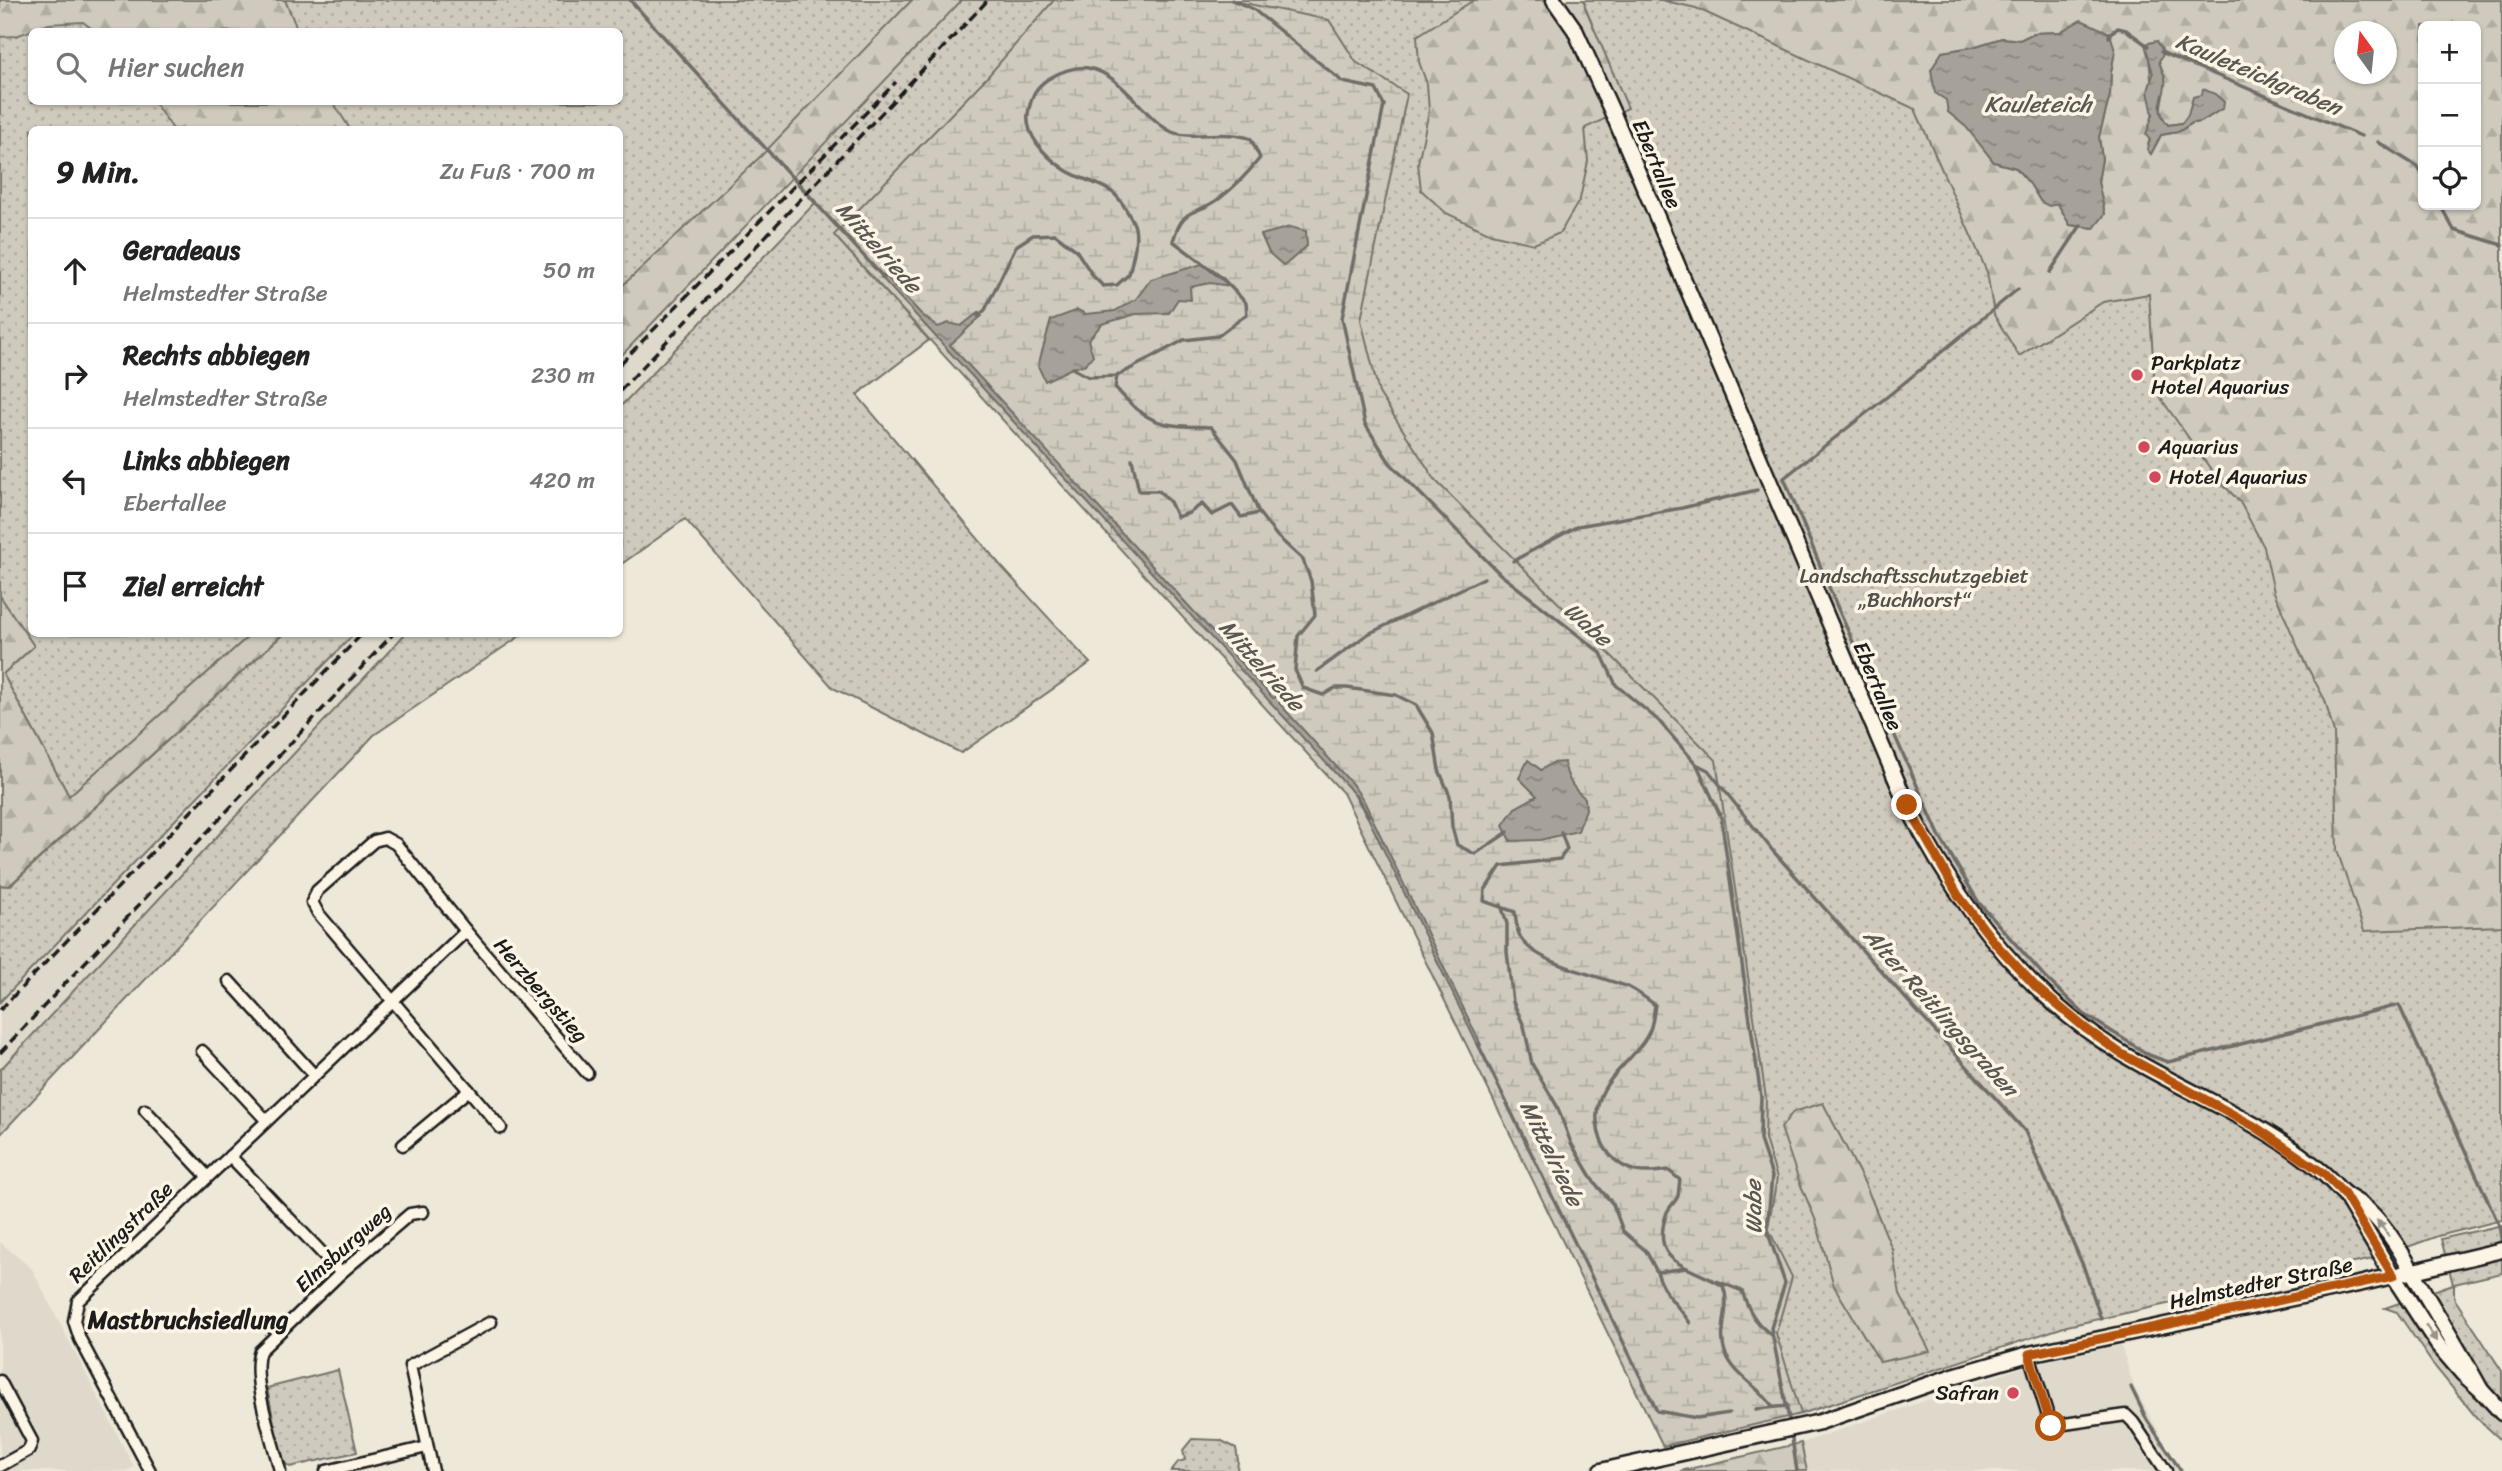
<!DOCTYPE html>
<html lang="de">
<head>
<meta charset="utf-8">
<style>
  :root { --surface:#fff; --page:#f6f6f6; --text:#222; --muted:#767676; --line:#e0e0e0 }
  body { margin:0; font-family:Sriracha,sans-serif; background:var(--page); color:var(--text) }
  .controls { position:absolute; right:21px; top:21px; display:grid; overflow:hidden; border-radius:10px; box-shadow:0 2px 5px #0004 }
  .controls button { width:63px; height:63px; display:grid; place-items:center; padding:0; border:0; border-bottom:2px solid var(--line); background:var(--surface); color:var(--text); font:35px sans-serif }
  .compass { position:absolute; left:2334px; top:21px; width:63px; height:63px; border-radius:50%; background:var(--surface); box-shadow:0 2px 5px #0004; rotate:345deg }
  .stop { position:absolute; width:21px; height:21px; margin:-16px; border:5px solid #b45309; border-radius:50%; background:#fff }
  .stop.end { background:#b45309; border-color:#fff; box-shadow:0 2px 7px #0008 }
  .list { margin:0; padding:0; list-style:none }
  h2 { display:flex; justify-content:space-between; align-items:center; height:91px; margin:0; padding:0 28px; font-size:30px }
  h2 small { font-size:23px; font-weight:400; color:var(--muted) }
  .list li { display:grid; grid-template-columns:46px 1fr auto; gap:21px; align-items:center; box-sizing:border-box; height:105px; padding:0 28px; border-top:2px solid var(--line) }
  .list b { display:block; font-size:26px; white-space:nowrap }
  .list p { margin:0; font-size:23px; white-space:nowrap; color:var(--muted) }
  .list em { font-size:23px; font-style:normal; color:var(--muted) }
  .icon { flex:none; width:38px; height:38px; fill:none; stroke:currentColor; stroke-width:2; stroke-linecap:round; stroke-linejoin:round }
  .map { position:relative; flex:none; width:2502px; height:1471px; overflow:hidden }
  .search { position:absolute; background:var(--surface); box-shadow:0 2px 5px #0004; left:28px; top:28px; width:595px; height:77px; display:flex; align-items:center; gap:18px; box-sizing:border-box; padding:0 24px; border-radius:10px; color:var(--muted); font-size:26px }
  .panel { position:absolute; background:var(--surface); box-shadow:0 2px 5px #0004; left:28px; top:126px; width:595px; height:511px; border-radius:10px }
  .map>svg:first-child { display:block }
  .built { fill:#ded9cb }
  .grass { fill:url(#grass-dots); stroke:#76736c; stroke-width:2; fill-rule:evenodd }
  .forest { fill:url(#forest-firs); stroke:#76736c; stroke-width:2; fill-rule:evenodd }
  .wetland { fill:url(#wetland-marsh); stroke:#76736c; stroke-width:2 }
  .water { fill:url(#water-ripples); stroke:#6f6c67; stroke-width:2 }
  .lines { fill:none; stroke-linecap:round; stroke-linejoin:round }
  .stream { stroke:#6f6c67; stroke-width:3.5 }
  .street-casing { stroke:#1c1c1c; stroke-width:15 }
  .secondary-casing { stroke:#1c1c1c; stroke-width:19 }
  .street { stroke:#fcf5e5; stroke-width:10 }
  .secondary { stroke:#fcf5e5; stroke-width:14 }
  .rail { stroke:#1c1c1c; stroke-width:3.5; stroke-dasharray:10 5; stroke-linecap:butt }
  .oneway { fill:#97938b }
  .route { stroke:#b45309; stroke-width:9 }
  .poi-dot { fill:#d1495b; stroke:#fcf5e5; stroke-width:2.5 }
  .labels { text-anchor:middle; stroke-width:7; stroke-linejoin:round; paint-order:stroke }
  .street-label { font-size:21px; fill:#1c1c1c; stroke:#fcf5e5 }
  .poi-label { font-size:21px; fill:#1c1c1c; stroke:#fcf5e5; text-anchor:start }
  .park-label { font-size:21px; fill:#52504c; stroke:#fcf5e5 }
  .water-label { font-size:23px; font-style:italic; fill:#5b5854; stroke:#fcf5e5 }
  .quarter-label { font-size:24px; font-weight:bold; fill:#1c1c1c; stroke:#fcf5e5 }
</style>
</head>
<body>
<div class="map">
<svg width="2502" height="1471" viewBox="0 0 2502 1471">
  <defs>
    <pattern id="grass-dots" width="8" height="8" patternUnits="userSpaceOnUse" patternTransform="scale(1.75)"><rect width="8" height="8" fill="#cfcabd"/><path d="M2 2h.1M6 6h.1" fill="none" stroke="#b1ada2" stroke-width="1.8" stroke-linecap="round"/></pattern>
    <pattern id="forest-firs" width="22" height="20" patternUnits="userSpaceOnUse" patternTransform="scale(1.75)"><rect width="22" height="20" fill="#cfcabd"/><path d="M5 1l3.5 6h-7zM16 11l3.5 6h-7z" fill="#b1ada2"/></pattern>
    <pattern id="wetland-marsh" width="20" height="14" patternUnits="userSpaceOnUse" patternTransform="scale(1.75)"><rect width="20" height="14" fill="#cfcabd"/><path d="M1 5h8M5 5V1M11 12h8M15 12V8" fill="none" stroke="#b1ada2"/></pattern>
    <pattern id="water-ripples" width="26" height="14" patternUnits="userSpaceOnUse" patternTransform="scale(1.75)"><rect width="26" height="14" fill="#a7a299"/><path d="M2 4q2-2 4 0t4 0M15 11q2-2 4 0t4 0" fill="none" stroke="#87837c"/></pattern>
  </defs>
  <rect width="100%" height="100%" fill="#eee8d9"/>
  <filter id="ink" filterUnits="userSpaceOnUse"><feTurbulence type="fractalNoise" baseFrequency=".0143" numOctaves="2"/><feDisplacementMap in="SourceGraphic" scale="14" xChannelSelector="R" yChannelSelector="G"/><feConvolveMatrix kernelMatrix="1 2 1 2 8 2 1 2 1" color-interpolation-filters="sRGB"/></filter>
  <g filter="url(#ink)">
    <!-- built -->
    <g class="built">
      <path d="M962 0 990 20 620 407V357Z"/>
      <path d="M354 634H405L0 1070V1002Z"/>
      <path d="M0 1242 32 1269 134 1467 126 1471H0Z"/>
      <path d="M2121 1345 2134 1387 2180 1471H1807L1801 1443 2032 1364Z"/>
    </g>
    <!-- grass -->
    <g class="grass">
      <path d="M0 0H2502V1220L2438 1236 2377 1258 2067 1326 1801 1414 1352 789 834 235 929 340 857 395 1001 566 1090 663 961 753 833 688 685 519 620 565V407L816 202 779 160 620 317V130H32V634H251L69 796 3 674 34 646 0 596ZM2423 26H2476V205H2423ZM32 32H620V102H32ZM2344 32H2386V74H2344Z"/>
      <path d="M283 634H354L0 1002V885L10 886Z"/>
      <path d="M405 634H523L374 735 0 1135V1070Z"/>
      <path d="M2502 1225V1273L2454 1284V1298L2502 1371V1441L2476 1417 2432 1363 2397 1312 2385 1308 2453 1284 2441 1239Z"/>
      <path d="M338 1370 357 1452 290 1467 282 1461 280 1452 267 1388Z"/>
      <path d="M1192 1439 1220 1440 1236 1448 1238 1460 1237 1471H1171L1178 1462 1185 1460 1183 1450Z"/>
    </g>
    <!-- forest -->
    <g class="forest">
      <path d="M0 0H285L298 31 96 32 83 22 49 24 16 36 0 37Z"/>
      <path d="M912 0H962L620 357V288L761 156Z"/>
      <path d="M1474 0H1584L1585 7 1628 108 1585 128 1588 161 1580 199 1560 233 1534 244 1491 234 1446 213 1421 190 1418 163 1429 111 1427 84 1419 62 1417 36Z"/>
      <path d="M1661 0H2502V926L2364 931 2337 850 2334 733 2325 700 2303 659 2274 592 2264 547 2240 502 2217 478 2155 390 2149 294 2103 302 2019 356 1994 315 1987 272 1915 109 1696 8ZM2081 21 2115 51 2111 72 2110 95 2099 137 2102 159 2098 182 2105 214 2094 228 2070 225 2058 204 2041 202 2030 184 2016 168 1994 162 1966 126 1948 112 1942 52 1973 47 2002 38 2020 40 2034 33 2060 32ZM2423 26H2476V205H2423ZM2344 32H2386V74H2344ZM2149 59 2159 61C2161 68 2165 75 2165 82 2164 100 2155 109 2168 125L2182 123 2188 115 2193 98 2203 96 2223 108 2201 122 2193 123 2178 132 2161 135 2151 154 2147 149C2156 122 2152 86 2149 59Z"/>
      <path d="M154 102H333L350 129H173Z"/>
      <path d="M0 596 34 646 3 674 69 796 251 634H283L9 886 0 885Z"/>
      <path d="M1823 1103 1866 1186 1892 1249 1900 1294 1930 1351 1880 1362 1834 1286 1816 1221 1799 1181 1781 1128 1793 1112Z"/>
      <path d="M1801 1443 1807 1471H1680Z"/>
    </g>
    <!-- wetland -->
    <path class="wetland" d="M1054 0H1229L1329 20 1356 62 1407 94 1361 320 1379 393 1436 481 1716 760 1766 1098 1765 1139 1777 1178 1768 1228 1792 1277 1776 1333 1801 1414 1663 1446 1343 793 834 235 989 75Z"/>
    <!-- water -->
    <g class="water">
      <path d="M2081 20 2110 33 2115 51 2111 72 2110 95 2099 137 2102 159 2098 182 2105 214 2094 228 2070 225 2058 204 2049 206 2041 202 2030 184 2016 168 1994 162 1966 127 1948 112 1946 100 1935 93 1931 70 1942 52 1973 47 2002 38 2020 40 2034 33 2060 32Z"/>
      <path d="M2157 41 2164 53 2159 61C2160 66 2164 73 2165 78 2168 97 2151 105 2168 125L2182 123 2188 115 2193 97 2202 95 2203 89 2215 94 2224 102 2223 108 2201 122 2192 123 2178 132 2161 135 2151 154 2147 149 2150 140 2146 135 2153 114 2148 91 2153 74 2145 44Z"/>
      <path d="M1290 227 1306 231 1307 246 1284 266 1269 253 1261 235Z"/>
      <path d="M1202 264 1230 286 1210 283 1190 287 1191 300 1178 299 1169 313 1136 314 1102 324 1088 340 1093 355 1085 365 1072 368 1045 381 1038 366 1051 320 1078 310 1086 314 1115 311 1136 299 1151 279Z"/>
      <path d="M884 274 922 315 938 327 949 323 961 326 979 312 982 316C970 325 961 336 950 345L1273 698 1279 696 1282 700 1279 703 1352 784 1364 801 1481 1045 1478 1046 1361 803 1348 787 881 277Z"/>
      <path d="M1528 760 1541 770 1552 763 1564 762C1567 777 1572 789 1585 798L1586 809 1578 831 1540 840 1510 841 1503 825 1515 808 1537 796 1519 778Z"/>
    </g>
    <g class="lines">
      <!-- stream -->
      <g class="stream">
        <path d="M630 0 884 278"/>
        <path d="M1157 0H1166"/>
        <path d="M1232 0 1253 9 1343 82 1376 89 1384 105 1342 318 1365 424 1390 463 1500 574 1601 653 1616 685 1659 721 1697 765 1721 817 1761 1097 1760 1140 1772 1176 1767 1230 1785 1283 1771 1328 1790 1424"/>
        <path d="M2109 37 2110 33 2118 28 2126 30 2148 46"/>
        <path d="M2161 52 2361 136"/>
        <path d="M2378 142 2418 167 2423 176"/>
        <path d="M2440 205 2454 230 2502 245"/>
        <path d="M2050 272 2081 225"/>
        <path d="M2018 289 1893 392 1784 478 1836 604 1940 837 1979 903 2046 978 2084 1014 2149 1055 2168 1062 2399 1005 2499 1225 2502 1245"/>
        <path d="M978 316 985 310 1016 246 1033 235 1055 234 1076 250 1093 276 1103 286 1117 285 1129 274C1132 261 1140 235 1133 222 1128 213 1121 198 1112 192 1098 182 1078 179 1064 169 1045 156 1022 133 1029 109 1032 95 1036 87 1048 79 1059 72 1075 66 1088 68 1123 74 1143 118 1172 132 1191 140 1227 129 1251 139L1260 158C1248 173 1235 187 1220 198 1195 217 1184 204 1173 241L1222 278 1246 303 1247 314 1218 336 1184 340 1117 376 1089 377 1072 368"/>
        <path d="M1117 376 1115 387C1149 426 1161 426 1211 427L1237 460 1259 513 1277 536 1303 560 1311 581 1315 615 1298 636 1295 670 1303 688 1323 695 1335 688H1347L1396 695 1416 705 1433 733 1439 770 1450 796 1452 827 1457 845 1475 854 1508 832"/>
        <path d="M1132 459 1139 491H1159L1170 502 1177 517 1189 513 1202 504 1212 515 1232 505 1241 517 1259 513"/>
        <path d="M1513 561 1578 526 1682 508 1757 490"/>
        <path d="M1317 671 1368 634 1484 578"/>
        <path d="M1698 765 1708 770 1773 851 2025 1131 2084 1268 2101 1319"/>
        <path d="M1356 796 1368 816"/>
        <path d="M1561 832 1567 849 1560 859 1501 866 1485 890 1484 901 1515 912C1516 919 1516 927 1519 934 1529 963 1602 976 1628 987 1638 992 1646 998 1655 1005 1653 1016 1653 1027 1647 1036 1630 1066 1594 1081 1597 1121 1598 1134 1601 1145 1610 1155 1627 1174 1645 1174 1668 1170L1680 1180C1679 1185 1679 1191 1678 1196 1675 1203 1668 1207 1666 1215 1650 1265 1689 1265 1723 1286 1732 1308 1717 1330 1725 1352 1734 1376 1760 1387 1773 1407"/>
        <path d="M1501 905 1507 924V952L1513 1002 1524 1026 1532 1064 1557 1106 1571 1143 1594 1182 1613 1204 1623 1231 1646 1251 1657 1272 1687 1268"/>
        <path d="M1478 1044 1657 1411 1697 1418 1729 1413"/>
        <path d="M1657 1272C1666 1299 1676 1302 1690 1323"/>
        <path d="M1717 1281 1742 1291C1748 1309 1756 1325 1772 1335"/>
        <path d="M2131 1387 2147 1420 2181 1471"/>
        <path d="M1756 1409 1788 1406"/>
        <path d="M1791 1432 1797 1471"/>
      </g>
      <defs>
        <g id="street">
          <path d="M229 981 314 1075"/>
          <path d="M202 1051 266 1120"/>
          <path d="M145 1110 207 1176"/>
          <path d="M501 1128 318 913 312 902 317 891 374 841 385 838 396 844 466 931 587 1073"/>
          <path d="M403 1145 469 1090"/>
          <path d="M230 1156 341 1273"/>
          <path d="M2029 1354 2051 1426 2126 1415 2133 1422 2166 1471"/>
          <path d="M0 1381 32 1441 29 1450 0 1466"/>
          <path d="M150 1471 80 1339 74 1321 78 1301 466 931"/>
          <path d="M280 1471C273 1440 250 1379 260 1351L341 1273 410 1214 423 1212"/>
          <path d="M326 1471 427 1447"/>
          <path d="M433 1471 410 1366 491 1322"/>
        </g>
        <g id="secondary">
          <path d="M1554 0 1575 30 1614 116 1907 805C1957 904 2026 996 2123 1054 2189 1094 2265 1122 2323 1173 2330 1179 2336 1186 2342 1192 2350 1199 2361 1203 2368 1210 2392 1232 2409 1266 2425 1294 2444 1326 2463 1357 2481 1390"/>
          <path d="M2346 1197 2393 1276 2438 1345 2463 1374 2481 1390 2502 1413"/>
          <path d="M1601 1471 1820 1422 1953 1376 2029 1354 2363 1283 2502 1250"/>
        </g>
      </defs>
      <!-- street casing -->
      <use href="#street" class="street-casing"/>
      <!-- secondary casing -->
      <use href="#secondary" class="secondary-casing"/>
      <!-- street -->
      <use href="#street" class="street"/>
      <!-- secondary -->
      <use href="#secondary" class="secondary"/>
      <!-- rail -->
      <g class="rail">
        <path d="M620 364 896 82"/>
        <path d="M620 391 988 0"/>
        <path d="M0 1010 362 634"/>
        <path d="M0 1053 393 634"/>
      </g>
    </g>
    <!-- one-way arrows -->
    <defs><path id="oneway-solid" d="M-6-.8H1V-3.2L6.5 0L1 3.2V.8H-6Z" transform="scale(1.75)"/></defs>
    <g class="oneway">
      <use href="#oneway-solid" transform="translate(2383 1228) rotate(-128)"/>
      <use href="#oneway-solid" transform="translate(2431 1333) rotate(57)"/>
    </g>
  </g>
  <g class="lines" filter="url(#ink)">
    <!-- route -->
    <path class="route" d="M1907 805 1958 895 1994 942 2037 988 2085 1028 2120 1053 2254 1126 2323 1173 2344 1194 2393 1276 2029 1354 2051 1426"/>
  </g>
  <!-- markers -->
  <g class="poi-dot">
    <circle cx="2137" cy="375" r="7"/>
    <circle cx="2144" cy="447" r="7"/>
    <circle cx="2155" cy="477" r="7"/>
    <circle cx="2013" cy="1393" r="7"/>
  </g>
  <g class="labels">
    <!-- street labels -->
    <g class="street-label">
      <text transform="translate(1657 164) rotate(67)" y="7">Ebertallee</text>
      <text transform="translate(1878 686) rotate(67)" y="7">Ebertallee</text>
      <text transform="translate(541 990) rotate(49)" y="7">Herzbergstieg</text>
      <text transform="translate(121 1232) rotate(-44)" y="7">Reitlingstraße</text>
      <text transform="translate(343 1248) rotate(-42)" y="7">Elmsburgweg</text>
      <text transform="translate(2261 1283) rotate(-12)" y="7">Helmstedter Straße</text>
    </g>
    <!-- poi labels -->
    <g class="poi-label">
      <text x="2151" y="370">Parkplatz<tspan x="2151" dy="24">Hotel Aquarius</tspan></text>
      <text x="2158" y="454">Aquarius</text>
      <text x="2169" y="484">Hotel Aquarius</text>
      <text x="1999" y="1400" text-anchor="end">Safran</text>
    </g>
    <!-- park labels -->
    <g class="park-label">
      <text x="1914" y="583">Landschaftsschutzgebiet<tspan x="1914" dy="24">„Buchhorst“</tspan></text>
    </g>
    <!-- water labels -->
    <g class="water-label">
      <text transform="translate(2259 74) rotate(23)" y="8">Kauleteichgraben</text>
      <text x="2038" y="112">Kauleteich</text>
      <text transform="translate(879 247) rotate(48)" y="8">Mittelriede</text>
      <text transform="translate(1588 624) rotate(41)" y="8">Wabe</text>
      <text transform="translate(1262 665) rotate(48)" y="8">Mittelriede</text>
      <text transform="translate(1941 1012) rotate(48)" y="8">Alter Reitlingsgraben</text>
      <text transform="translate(1552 1153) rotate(64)" y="8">Mittelriede</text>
      <text transform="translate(1753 1207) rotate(-91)" y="8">Wabe</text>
    </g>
    <!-- quarter labels -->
    <g class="quarter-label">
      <text x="188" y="1328">Mastbruchsiedlung</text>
    </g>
  </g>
</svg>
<div class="controls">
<button>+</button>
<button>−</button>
<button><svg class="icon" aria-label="locate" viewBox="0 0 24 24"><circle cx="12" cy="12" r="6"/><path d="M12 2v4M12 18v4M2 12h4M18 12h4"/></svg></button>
</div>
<svg class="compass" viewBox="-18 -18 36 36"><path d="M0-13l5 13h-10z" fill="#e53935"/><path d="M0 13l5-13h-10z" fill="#767676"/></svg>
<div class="stop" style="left:2051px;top:1426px"></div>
<div class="stop end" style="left:1907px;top:805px"></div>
<div class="search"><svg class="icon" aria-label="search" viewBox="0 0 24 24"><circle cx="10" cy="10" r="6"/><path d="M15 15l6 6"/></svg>Hier suchen</div>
<section class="panel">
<h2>9 Min.<small>Zu Fuß · 700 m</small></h2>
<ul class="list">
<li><svg class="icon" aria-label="ahead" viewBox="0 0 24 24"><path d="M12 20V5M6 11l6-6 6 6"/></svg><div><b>Geradeaus</b><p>Helmstedter Straße</p></div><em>50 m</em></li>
<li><svg class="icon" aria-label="right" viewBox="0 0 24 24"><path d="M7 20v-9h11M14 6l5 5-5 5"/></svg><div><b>Rechts abbiegen</b><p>Helmstedter Straße</p></div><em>230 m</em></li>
<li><svg class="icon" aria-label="left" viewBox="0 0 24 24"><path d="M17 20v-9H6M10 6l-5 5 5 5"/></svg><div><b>Links abbiegen</b><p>Ebertallee</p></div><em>420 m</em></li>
<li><svg class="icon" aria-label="arrive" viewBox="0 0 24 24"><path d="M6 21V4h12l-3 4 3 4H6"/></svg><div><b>Ziel erreicht</b></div></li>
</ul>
</section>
</div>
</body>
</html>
